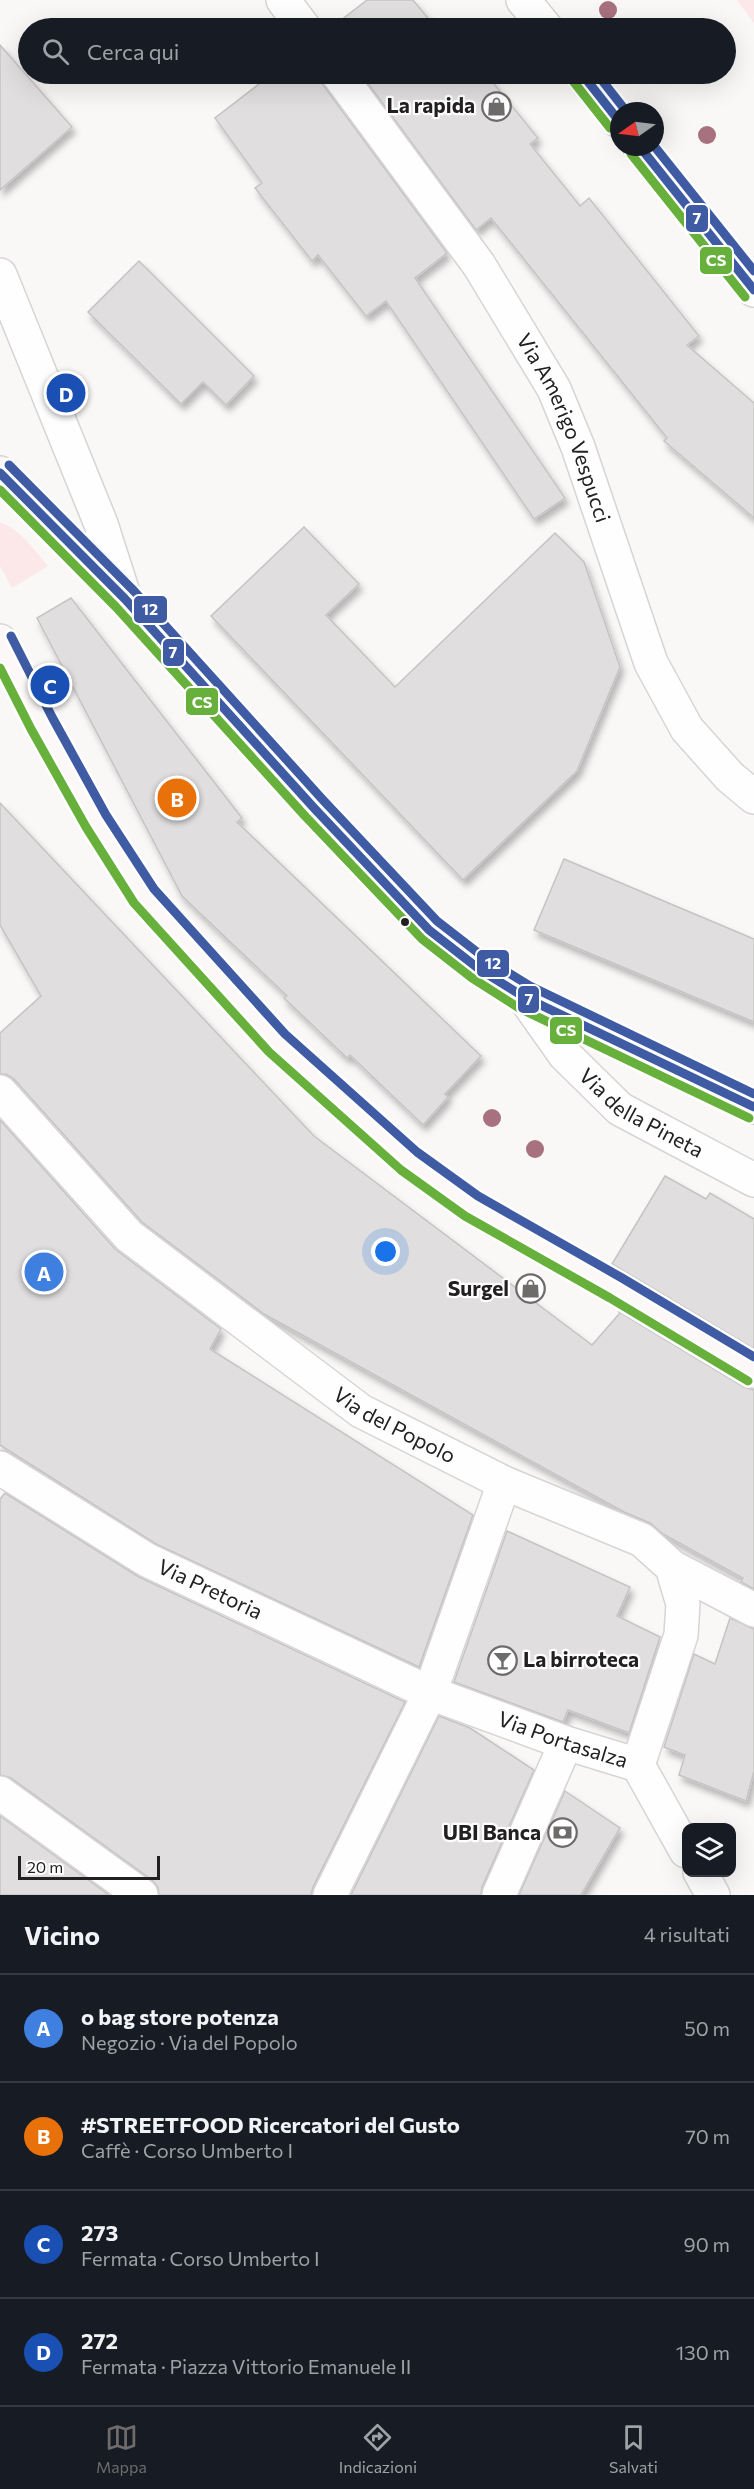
<!DOCTYPE html>
<html lang="it">
<head>
<meta charset="utf-8">
<style>
  :root { --surface:#171b24; --page:#242831; --text:#f1f3f6; --muted:#9ea1a6; --line:#363941; --accent:#6e6b6b }
  body { margin:0; font-family:Commissioner,sans-serif; background:var(--page); color:var(--text) }
  .controls { position:absolute; right:18px; bottom:18px; display:grid; overflow:hidden; border-radius:12px; box-shadow:0 6px 24px #0002 }
  .controls button { width:54px; height:54px; display:grid; place-items:center; padding:0; border:0; border-bottom:2px solid var(--line); background:var(--surface); color:var(--text); font:30px sans-serif }
  .compass { position:absolute; left:610px; top:102px; width:54px; height:54px; border-radius:50%; background:var(--surface); box-shadow:0 6px 24px #0002; rotate:256deg }
  .scale { position:absolute; left:18px; bottom:15px; width:142px; box-sizing:border-box; padding-left:6px; border:3px solid #222020; border-top:0; font-size:16px; line-height:21px; white-space:nowrap; color:#222020; -webkit-text-stroke:4px #fff; paint-order:stroke }
  .you { position:absolute; left:386px; top:1252px; width:21px; height:21px; margin:-15px; border:4px solid #fff; border-radius:50%; background:#1a73e8; box-shadow:0 0 0 9px #1a73e833 }
  .badge { display:grid; place-items:center; width:39px; height:39px; border-radius:50%; background:var(--accent); color:#fff; font-size:20px; font-weight:700 }
  .pin { position:absolute; translate:-50% -50%; border:3px solid #fff; box-shadow:0 2px 6px #0006 }
  .list { margin:0; padding:0; list-style:none }
  h2 { display:flex; justify-content:space-between; align-items:center; height:78px; margin:0; padding:0 24px; font-size:26px }
  h2 small { font-size:20px; font-weight:400; color:var(--muted) }
  .list li { display:grid; grid-template-columns:39px 1fr auto; gap:18px; align-items:center; box-sizing:border-box; height:108px; padding:0 24px; border-top:2px solid var(--line) }
  .list b { display:block; font-size:22px; white-space:nowrap }
  .list p { margin:0; font-size:20px; white-space:nowrap; color:var(--muted) }
  .list em { font-size:20px; font-style:normal; color:var(--muted) }
  .icon { flex:none; width:33px; height:33px; fill:none; stroke:currentColor; stroke-width:2; stroke-linecap:round; stroke-linejoin:round }
  .map { position:relative; flex:none; width:754px; height:1895px; overflow:hidden }
  .search { position:absolute; background:var(--surface); box-shadow:0 6px 24px #0002; left:18px; right:18px; top:18px; height:66px; display:flex; align-items:center; gap:15px; box-sizing:border-box; padding:0 21px; border-radius:33px; color:var(--muted); font-size:22px }
  .sheet { height:510px; background:var(--surface) }
  nav { display:flex; justify-content:space-around; align-items:center; box-sizing:border-box; height:84px; border-top:2px solid var(--line); background:var(--surface); font-size:16px; color:var(--muted) }
  nav a { display:grid; justify-items:center; gap:3px }
  nav .on { color:var(--accent) }
  .map>svg:first-child { display:block }
  .green { fill:#fce8e9 }
  .building { fill:#e0dede; stroke:#c6c3c4; stroke-width:1.5; filter:url(#shadow) }
  .lines { fill:none; stroke-linecap:round; stroke-linejoin:round }
  .street-casing { stroke:#d7d4d4; stroke-width:36 }
  .secondary-casing { stroke:#d7d4d4; stroke-width:36 }
  .street { stroke:#fefefe; stroke-width:33 }
  .secondary { stroke:#fcf8f8; stroke-width:33 }
  .bus-1-casing { stroke:#fff; stroke-width:14 }
  .bus-2-casing { stroke:#fff; stroke-width:14 }
  .bus-3-casing { stroke:#fff; stroke-width:14 }
  .bus-1 { stroke:#3e5ba3; stroke-width:9 }
  .bus-2 { stroke:#67b03c; stroke-width:9 }
  .bus-3 { stroke:#3e5ba3; stroke-width:9 }
  .tree { fill:#a8717f }
  .bus-dot { fill:#222020; stroke:#fff; stroke-width:2 }
  .labels { text-anchor:middle; stroke-width:4.5; stroke-linejoin:round; paint-order:stroke }
  .poi-label { font-size:21px; font-weight:bold; fill:#222020; stroke:#fff; text-anchor:end }
  .street-label { font-size:21px; fill:#222020; stroke:#fff }
  .line-badge { stroke:#fff; stroke-width:2 }
  .badge-label { font-size:16px; text-anchor:middle; font-weight:bold; fill:#fff }
</style>
</head>
<body>
<div class="map">
<svg width="754" height="1895" viewBox="0 0 754 1895">
  <defs>
    <filter id="shadow"><feDropShadow dx="3.5" dy="6" stdDeviation="3" flood-color="#0004"/></filter>
  </defs>
  <rect width="100%" height="100%" fill="#faf7f7"/>
  <!-- green -->
  <g class="green">
    <path d="M737 0H754V23Z"/>
    <path d="M0 522C21 530 33 549 48 566L12 588 0 566Z"/>
  </g>
  <!-- building -->
  <g class="building">
    <path d="M367 0H413L436 28H331Z"/>
    <path d="M0 45 72 127 0 190Z"/>
    <path d="M272 74H320L323 85 447 253 415 278 565 498 534 519 386 301 366 316 318 255 312 261 255 188 262 183 215 118Z"/>
    <path d="M361 74H486L538 138 530 144 580 206 589 198 699 336 687 345 754 403V518L664 441 667 438 491 218 476 230Z"/>
    <path d="M139 261 254 376 226 405 203 382 181 404 88 312Z"/>
    <path d="M304 527 359 584 326 615 395 687 555 533 584 562 620 667 577 771 463 880 211 616Z"/>
    <path d="M71 598 242 818 237 822 481 1056 445 1094 448 1097 423 1125 350 1055 347 1058 284 998 287 996 182 896 37 618Z"/>
    <path d="M0 803 314 1136 592 1345 620 1313 618 1311 744 1387 754 1390V1589L741 1582 743 1578 663 1534 650 1523 624 1512 264 1314 142 1222 14 1079 6 1074H0V1033L41 996 0 925Z"/>
    <path d="M564 859 754 939V1022L534 930Z"/>
    <path d="M0 1120 115 1249 221 1329 210 1349 473 1515 419 1667 156 1544 0 1445Z"/>
    <path d="M665 1176 706 1199 710 1193 754 1219V1349L612 1264Z"/>
    <path d="M5 1493 139 1577 405 1702 313 1887 311 1895H159L158 1887 152 1880 11 1778 0 1775V1499Z"/>
    <path d="M507 1531 630 1587 617 1616 660 1637 629 1733 568 1710 563 1722 454 1682Z"/>
    <path d="M730 1618 754 1629V1771L746 1801 679 1775 685 1755 664 1747 694 1654 715 1664Z"/>
    <path d="M439 1716 470 1728 534 1770 482 1887 481 1895H351Z"/>
    <path d="M565 1791 620 1828 581 1895H519Z"/>
    <path d="M0 1816 109 1895H0Z"/>
  </g>
  <g class="lines">
    <defs>
      <g id="street">
        <path d="M283 0 304 28"/>
        <path d="M523 0 546 28"/>
        <path id="s1" d="M338 74 479 265 554 389 578 447 651 663 687 729 730 777 754 797"/>
        <path d="M582 74 619 121"/>
        <path d="M640 147 754 290"/>
        <path d="M0 275 101 524 125 599"/>
        <path id="s2" d="M524 997 565 1055 620 1109 754 1180"/>
        <path id="s3" d="M0 1092 129 1236 361 1411 504 1483 642 1540 672 1567 683 1604 681 1635 638 1765"/>
        <path id="s4" d="M0 1468 147 1560 430 1693 566 1743 638 1765 686 1851"/>
        <path d="M672 1567 754 1610"/>
        <path d="M0 1793 141 1895"/>
        <path d="M700 1872 713 1895"/>
        <path d="M330 1895 430 1693 504 1483"/>
        <path d="M499 1895 566 1743"/>
      </g>
      <g id="secondary">
        <path d="M0 473 125 599 314 808 429 930 479 969 524 997 754 1107"/>
        <path d="M0 641 41 723 96 821 144 896 277 1043 409 1161 472 1206 616 1288 754 1371"/>
      </g>
    </defs>
    <!-- street casing -->
    <use href="#street" class="street-casing"/>
    <!-- secondary casing -->
    <use href="#secondary" class="secondary-casing"/>
    <!-- street -->
    <use href="#street" class="street"/>
    <!-- secondary -->
    <use href="#secondary" class="secondary"/>
    <defs>
      <g id="bus-1">
        <path d="M582 74 619 121"/>
        <path d="M640 147 754 290"/>
        <path d="M0 473 125 599 314 808 429 930 479 969 524 997 754 1107"/>
      </g>
      <g id="bus-2">
        <path d="M573 81 610 128"/>
        <path d="M631 154 745 297"/>
        <path d="M0 490 116 607 305 816 422 939 472 978 519 1008 749 1118"/>
        <path d="M0 668 31 729 86 827 134 903 269 1052 401 1170 465 1216 610 1298 748 1381"/>
      </g>
      <g id="bus-3">
        <path d="M597 74 626 111"/>
        <path d="M655 147 754 271"/>
        <path d="M9 465 134 591 323 800 437 921 486 959 530 986 754 1094"/>
        <path d="M11 636 52 717 106 815 154 889 285 1034 417 1152 478 1196 622 1278 754 1357"/>
      </g>
    </defs>
    <!-- bus-1 casing -->
    <use href="#bus-1" class="bus-1-casing"/>
    <!-- bus-2 casing -->
    <use href="#bus-2" class="bus-2-casing"/>
    <!-- bus-3 casing -->
    <use href="#bus-3" class="bus-3-casing"/>
    <!-- bus-1 -->
    <use href="#bus-1" class="bus-1"/>
    <!-- bus-2 -->
    <use href="#bus-2" class="bus-2"/>
    <!-- bus-3 -->
    <use href="#bus-3" class="bus-3"/>
  </g>
  <!-- trees -->
  <g class="tree">
    <circle cx="608" cy="10" r="9"/>
    <circle cx="707" cy="135" r="9"/>
    <circle cx="492" cy="1118" r="9"/>
    <circle cx="535" cy="1149" r="9"/>
  </g>
  <!-- icons -->
  <defs>
    <symbol id="shop-ring" viewBox="-11 -11 22 22"><circle r="9.5" fill="#fff" stroke="#6e6b6b" stroke-width="1.5"/><path d="M-5-2.5h2.3a2.7 3.5 0 0 1 5.4 0H5L5.5 6h-11ZM-1.5-2.5h3a1.5 2.3 0 0 0-3 0Z" fill="#6e6b6b"/></symbol>
    <symbol id="bar-ring" viewBox="-11 -11 22 22"><circle r="9.5" fill="#fff" stroke="#6e6b6b" stroke-width="1.5"/><path d="M-6-5H6L.8 .8V4.5H3.5V6h-7V4.5H-.8V.8Z" fill="#6e6b6b"/></symbol>
    <symbol id="bank-ring" viewBox="-11 -11 22 22"><circle r="9.5" fill="#fff" stroke="#6e6b6b" stroke-width="1.5"/><path d="M-6-4H6V4H-6ZM0-2.3a2.3 2.3 0 1 0 0 4.6a2.3 2.3 0 1 0 0-4.6Z" fill="#6e6b6b"/></symbol>
  </defs>
  <g fill-rule="evenodd">
    <use href="#shop-ring" x="480" y="90" width="33" height="33"/>
    <use href="#shop-ring" x="514" y="1272" width="33" height="33"/>
    <use href="#bar-ring" x="486" y="1644" width="33" height="33"/>
    <use href="#bank-ring" x="546" y="1816" width="33" height="33"/>
  </g>
  <!-- markers -->
  <circle class="bus-dot" cx="405" cy="922" r="5"/>
  <g class="labels">
    <!-- poi labels -->
    <g class="poi-label">
      <text x="475" y="113">La rapida</text>
      <text x="509" y="1296">Surgel</text>
      <text x="523" y="1667" text-anchor="start">La birroteca</text>
      <text x="541" y="1840">UBI Banca</text>
    </g>
    <!-- street labels -->
    <g class="street-label">
      <text dy="7" stroke="none"><textPath href="#s1" startOffset="422">Via Amerigo Vespucci</textPath></text>
      <text dy="7" stroke="none"><textPath href="#s2" startOffset="168">Via della Pineta</textPath></text>
      <text dy="7" stroke="none"><textPath href="#s3" startOffset="520">Via del Popolo</textPath></text>
      <text dy="7" stroke="none"><textPath href="#s4" startOffset="243">Via Pretoria</textPath></text>
      <text dy="7" stroke="none"><textPath href="#s4" startOffset="627">Via Portasalza</textPath></text>
    </g>
  </g>
  <g class="line-badge">
    <rect x="685" y="204" width="24" height="29" rx="6" fill="#3e5ba3"/>
    <rect x="699" y="246" width="34" height="29" rx="6" fill="#67b03c"/>
    <rect x="133" y="595" width="35" height="29" rx="6" fill="#3e5ba3"/>
    <rect x="162" y="638" width="23" height="29" rx="6" fill="#3e5ba3"/>
    <rect x="185" y="687" width="34" height="29" rx="6" fill="#67b03c"/>
    <rect x="476" y="949" width="34" height="29" rx="6" fill="#3e5ba3"/>
    <rect x="517" y="985" width="23" height="29" rx="6" fill="#3e5ba3"/>
    <rect x="549" y="1016" width="34" height="29" rx="6" fill="#67b03c"/>
  </g>
  <g class="badge-label">
    <text x="697" y="224">7</text>
    <text x="716" y="266">CS</text>
    <text x="150" y="615">12</text>
    <text x="173" y="658">7</text>
    <text x="202" y="708">CS</text>
    <text x="493" y="969">12</text>
    <text x="529" y="1005">7</text>
    <text x="566" y="1036">CS</text>
  </g>
</svg>
<div class="controls">
<button><svg class="icon" aria-label="layers" viewBox="0 0 24 24"><path d="M12 4l9 5-9 5-9-5zM3 14l9 5 9-5"/></svg></button>
</div>
<svg class="compass" viewBox="-18 -18 36 36"><path d="M0-13l5 13h-10z" fill="#e53935"/><path d="M0 13l5-13h-10z" fill="#9ea1a6"/></svg>
<div class="scale">20 m</div>
<div class="you"></div>
<div class="pin badge" style="left:44px;top:1272px;background:#3f7fe0">A</div>
<div class="pin badge" style="left:177px;top:798px;background:#e8710a">B</div>
<div class="pin badge" style="left:50px;top:685px;background:#1a4fb4">C</div>
<div class="pin badge" style="left:66px;top:393px;background:#1a4fb4">D</div>
<div class="search"><svg class="icon" aria-label="search" viewBox="0 0 24 24"><circle cx="10" cy="10" r="6"/><path d="M15 15l6 6"/></svg>Cerca qui</div>
</div>
<section class="sheet">
<h2>Vicino<small>4 risultati</small></h2>
<ul class="list">
<li><span class="badge" style="background:#3f7fe0">A</span><div><b>o bag store potenza</b><p>Negozio · Via del Popolo</p></div><em>50 m</em></li>
<li><span class="badge" style="background:#e8710a">B</span><div><b>#STREETFOOD Ricercatori del Gusto</b><p>Caffè · Corso Umberto I</p></div><em>70 m</em></li>
<li><span class="badge" style="background:#1a4fb4">C</span><div><b>273</b><p>Fermata · Corso Umberto I</p></div><em>90 m</em></li>
<li><span class="badge" style="background:#1a4fb4">D</span><div><b>272</b><p>Fermata · Piazza Vittorio Emanuele II</p></div><em>130 m</em></li>
</ul>
</section>
<nav>
<a class="on"><svg class="icon" aria-label="map" viewBox="0 0 24 24"><path d="M3 6l6-2 6 2 6-2v14l-6 2-6-2-6 2zM9 4v14M15 6v14"/></svg>Mappa</a>
<a><svg class="icon" aria-label="directions" viewBox="0 0 24 24"><path d="M12 3l9 9-9 9-9-9zM9 14v-3h6M13 9l2 2-2 2"/></svg>Indicazioni</a>
<a><svg class="icon" aria-label="saved" viewBox="0 0 24 24"><path d="M7 4h10v16l-5-4-5 4z"/></svg>Salvati</a>
</nav>
</body>
</html>
